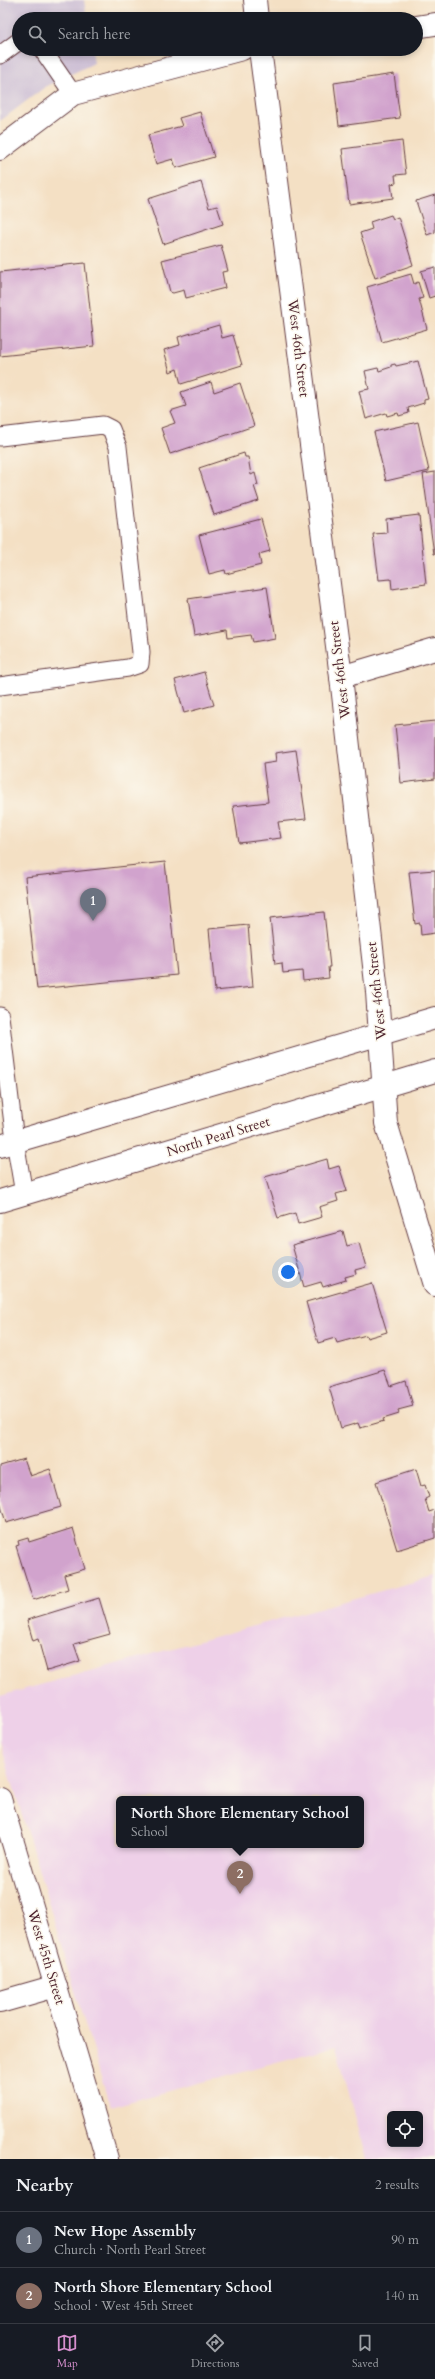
<!DOCTYPE html>
<html lang="en">
<head>
<meta charset="utf-8">
<style>
  :root { --surface:#171b24; --page:#20242c; --text:#f1f3f6; --muted:#9ea1a6; --line:#363941; --accent:#d690ce }
  body { margin:0; font-family:Cardo,serif; background:var(--page); color:var(--text) }
  .controls { position:absolute; right:12px; bottom:12px; display:grid; overflow:hidden; border-radius:6px; box-shadow:0 2px 6px #0003 }
  .controls button { width:36px; height:36px; display:grid; place-items:center; padding:0; border:0; border-bottom:1px solid var(--line); background:var(--surface); color:var(--text); font:20px sans-serif }
  .you { position:absolute; left:288px; top:1272px; width:14px; height:14px; margin:-10px; border:3px solid #fff; border-radius:50%; background:#1a73e8; box-shadow:0 0 0 6px #1a73e833 }
  .badge { display:grid; place-items:center; width:26px; height:26px; border-radius:50%; background:var(--accent); color:#fff; font-size:13px; font-weight:700 }
  .pin { position:absolute; translate:-50% -33px; filter:drop-shadow(0 1px 2px #0008) }
  .pin::after { content:''; position:absolute; top:21px; width:14px; height:12px; background:inherit; clip-path:polygon(0 0,100% 0,50% 100%) }
  .popup { position:absolute; left:116px; top:1796px; width:248px; height:52px; box-sizing:border-box; display:grid; place-content:center; border-radius:6px; background:var(--surface); filter:drop-shadow(0 1px 3px #0005); font-size:13px; white-space:nowrap; color:var(--muted) }
  .popup b { font-size:15px; color:var(--text) }
  .popup::after { content:''; position:absolute; left:50%; top:100%; margin-left:-8px; border:8px solid transparent; border-top-color:var(--surface) }
  .list { margin:0; padding:0; list-style:none }
  h2 { display:flex; justify-content:space-between; align-items:center; height:52px; margin:0; padding:0 16px; font-size:17px }
  h2 small { font-size:13px; font-weight:400; color:var(--muted) }
  .list li { display:grid; grid-template-columns:26px 1fr auto; gap:12px; align-items:center; box-sizing:border-box; height:56px; padding:0 16px; border-top:1px solid var(--line) }
  .list b { display:block; font-size:15px; white-space:nowrap }
  .list p { margin:0; font-size:13px; white-space:nowrap; color:var(--muted) }
  .list em { font-size:13px; font-style:normal; color:var(--muted) }
  .icon { flex:none; width:22px; height:22px; fill:none; stroke:currentColor; stroke-width:2; stroke-linecap:round; stroke-linejoin:round }
  .map { position:relative; flex:none; width:435px; height:2159px; overflow:hidden }
  .search { position:absolute; background:var(--surface); box-shadow:0 2px 6px #0003; left:12px; right:12px; top:12px; height:44px; display:flex; align-items:center; gap:10px; box-sizing:border-box; padding:0 14px; border-radius:22px; color:var(--muted); font-size:15px }
  .sheet { height:164px; background:var(--surface) }
  nav { display:flex; justify-content:space-around; align-items:center; box-sizing:border-box; height:56px; border-top:1px solid var(--line); background:var(--surface); font-size:11px; color:var(--muted) }
  nav a { display:grid; justify-items:center; gap:2px }
  nav .on { color:var(--accent) }
  .map>svg:first-child { display:block }
  .built { fill:#eed0e8; fill-rule:evenodd }
  .industrial { fill:#ccbed4 }
  .building { fill:#d1a3cd }
  .lines { fill:none; stroke-linecap:round; stroke-linejoin:round }
  .service-casing { stroke:#643c42; stroke-width:19 }
  .minor-casing { stroke:#643c42; stroke-width:24 }
  .tertiary-casing { stroke:#643c42; stroke-width:24 }
  .service { stroke:#fff; stroke-width:17 }
  .minor { stroke:#fff; stroke-width:22 }
  .tertiary { stroke:#fff; stroke-width:22 }
  .labels { text-anchor:middle; stroke-width:3; stroke-linejoin:round; paint-order:stroke }
  .street-label { font-size:14px; fill:#4a1f2b; stroke:#fbf7ec }
</style>
</head>
<body>
<div class="map">
<svg width="435" height="2159" viewBox="0 0 435 2159">
  <rect width="100%" height="100%" fill="#fbf7ec"/>
  <filter id="ink" filterUnits="userSpaceOnUse"><feTurbulence type="fractalNoise" baseFrequency=".025" numOctaves="2"/><feDisplacementMap in="SourceGraphic" scale="8" xChannelSelector="R" yChannelSelector="G"/><feConvolveMatrix kernelMatrix="1 2 1 2 8 2 1 2 1" color-interpolation-filters="sRGB"/></filter>
  <filter id="wash" filterUnits="userSpaceOnUse"><feTurbulence type="fractalNoise" baseFrequency=".012" numOctaves="4" result="noise"/><feDisplacementMap in="SourceGraphic" scale="16" xChannelSelector="R" yChannelSelector="G"/><feGaussianBlur stdDeviation="0.9" result="paint"/><feColorMatrix in="noise" values="0 0 0 0 0 0 0 0 0 0 0 0 0 0 0 0 0 1.4 0 .05"/><feComposite in="paint" operator="in"/></filter>
  <g filter="url(#wash)">
    <rect width="100%" height="100%" fill="#f4e0c4"/>
    <!-- built -->
    <path class="built" d="M435 1576V2159H367L336 2046 110 2107 0 1742V1696ZM119 1799H361V1845H119ZM390 2114H420V2144H390Z"/>
    <!-- industrial -->
    <path class="industrial" d="M0 0H84L87 19H19V49H92L94 63 45 87 0 121Z"/>
    <g id="blocks">
      <!-- building -->
      <g class="building">
        <path d="M394 74 400 118 339 126 334 83Z"/>
        <path d="M200 112 214 157 176 168 173 159 156 164 148 135 182 126 179 118Z"/>
        <path d="M402 141 406 174 395 175 396 183 391 184 393 198 349 204 342 149Z"/>
        <path d="M201 182 209 208 217 206 223 224 163 244 148 199Z"/>
        <path d="M435 195V232L427 235 416 201Z"/>
        <path d="M391 215 393 219 398 217 413 265 375 278 360 233 372 229 370 222Z"/>
        <path d="M221 245 228 271 222 272 225 288 186 298 184 290 173 293 170 292 162 260Z"/>
        <path d="M85 263 94 346 0 356V272Z"/>
        <path d="M435 267V296L429 298 421 271Z"/>
        <path d="M411 274 414 284 418 282 423 298 419 299 427 329 382 342 367 287Z"/>
        <path d="M219 325 222 338 233 335 242 365 181 384 177 369 170 372 164 350 180 345 178 337Z"/>
        <path d="M418 361 428 399 424 400V403L408 408 409 413 399 416 398 413 387 416 386 413 366 419 359 391 369 389 365 371 378 368 379 371 391 367V365L395 364 396 366Z"/>
        <path d="M211 382 214 392 240 383 254 426 170 454 161 428 175 423 170 411 186 406 181 392Z"/>
        <path d="M418 422 429 471 386 481 374 432Z"/>
        <path d="M244 453 245 457H248L251 475 255 473 258 485 254 486 259 501 214 515 199 468Z"/>
        <path d="M435 472V554H434L423 474Z"/>
        <path d="M419 515 426 584 392 589 391 579 379 580 373 534 387 533 386 519Z"/>
        <path d="M261 519 270 551 259 554 261 565 226 574 225 570 209 574 199 535Z"/>
        <path d="M267 587 275 638 253 642 251 635 228 638 227 630 194 636 188 599Z"/>
        <path d="M204 672 214 705 184 713 175 680Z"/>
        <path d="M435 721V779L401 783 395 725Z"/>
        <path d="M296 750 306 819 278 822 281 838 239 843 233 806 268 802 263 764 276 762 275 753Z"/>
        <path d="M165 862 177 975 37 989 25 877Z"/>
        <path d="M435 870V933L421 935 420 923 415 924 409 872Z"/>
        <path d="M324 912 330 967H328L329 978 303 981 302 971 283 973 282 963 275 964 270 918Z"/>
        <path d="M248 925 253 987 215 991 209 929Z"/>
        <path d="M327 1159 329 1169 339 1166 347 1191 336 1194 338 1201 319 1207 322 1217 298 1224 295 1213 278 1218 265 1177Z"/>
        <path d="M343 1231 347 1246 359 1243 366 1267 355 1270 356 1274 345 1277 346 1280 323 1287 321 1282 304 1287 292 1245Z"/>
        <path d="M372 1283 387 1332 367 1338 366 1335 337 1343 335 1338 318 1343 306 1302Z"/>
        <path d="M385 1370 391 1386 406 1381 413 1406 398 1410 399 1414 383 1419 384 1421 360 1428 358 1423 341 1428 329 1387Z"/>
        <path d="M24 1459 30 1476 50 1469 61 1507 6 1523 0 1502V1466Z"/>
        <path d="M416 1469 421 1486 425 1485 429 1497 425 1499 429 1512 435 1510V1538L397 1550 376 1482Z"/>
        <path d="M73 1528 85 1569 64 1575 68 1589 33 1600 16 1546 19 1545 18 1541 28 1538 29 1542Z"/>
        <path d="M99 1598 110 1634 74 1644 80 1661 47 1671 38 1639 33 1641 27 1620Z"/>
      </g>
    </g>
  </g>
  <g filter="url(#ink)">
    <use href="#blocks" fill-opacity="0" stroke="#643c42" stroke-width="1"/>
    <g class="lines">
      <defs>
        <g id="service">
          <path d="M42 49 73 94"/>
          <path d="M0 55 19 41"/>
          <path d="M0 437 103 425 111 429 118 447 141 652 140 664 128 668 0 686"/>
          <path d="M0 1016 15 1141 24 1194"/>
        </g>
        <g id="minor">
          <path d="M255 0 257 19"/>
          <path d="M416 27 435 24"/>
          <path d="M260 49 341 677 377 992 386 1123 435 1285"/>
          <path d="M0 149 73 94 242 49"/>
          <path d="M341 677 435 649"/>
          <path d="M0 1799 107 2159"/>
          <path d="M0 2002 56 1986"/>
        </g>
        <g id="tertiary">
          <path d="M0 1146 435 1018"/>
          <path d="M0 1201 435 1071"/>
        </g>
      </defs>
      <!-- service casing -->
      <use href="#service" class="service-casing"/>
      <!-- minor casing -->
      <use href="#minor" class="minor-casing"/>
      <!-- tertiary casing -->
      <use href="#tertiary" class="tertiary-casing"/>
      <!-- service -->
      <use href="#service" class="service"/>
      <!-- minor -->
      <use href="#minor" class="minor"/>
      <!-- tertiary -->
      <use href="#tertiary" class="tertiary"/>
    </g>
  </g>
  <g class="labels">
    <!-- street labels -->
    <g class="street-label">
      <text transform="translate(299 348) rotate(83)" y="5">West 46th Street</text>
      <text transform="translate(339 670) rotate(-97)" y="5">West 46th Street</text>
      <text transform="translate(376 991) rotate(-96)" y="5">West 46th Street</text>
      <text transform="translate(218 1136) rotate(-17)" y="5">North Pearl Street</text>
      <text transform="translate(47 1957) rotate(73)" y="5">West 45th Street</text>
    </g>
  </g>
</svg>
<div class="controls">
<button><svg class="icon" aria-label="locate" viewBox="0 0 24 24"><circle cx="12" cy="12" r="6"/><path d="M12 2v4M12 18v4M2 12h4M18 12h4"/></svg></button>
</div>
<div class="you"></div>
<div class="pin badge" style="left:93px;top:921px;background:#6b7280">1</div>
<div class="pin badge" style="left:240px;top:1894px;background:#8d6e63">2</div>
<div class="popup"><b>North Shore Elementary School</b>School</div>
<div class="search"><svg class="icon" aria-label="search" viewBox="0 0 24 24"><circle cx="10" cy="10" r="6"/><path d="M15 15l6 6"/></svg>Search here</div>
</div>
<section class="sheet">
<h2>Nearby<small>2 results</small></h2>
<ul class="list">
<li><span class="badge" style="background:#6b7280">1</span><div><b>New Hope Assembly</b><p>Church · North Pearl Street</p></div><em>90 m</em></li>
<li><span class="badge" style="background:#8d6e63">2</span><div><b>North Shore Elementary School</b><p>School · West 45th Street</p></div><em>140 m</em></li>
</ul>
</section>
<nav>
<a class="on"><svg class="icon" aria-label="map" viewBox="0 0 24 24"><path d="M3 6l6-2 6 2 6-2v14l-6 2-6-2-6 2zM9 4v14M15 6v14"/></svg>Map</a>
<a><svg class="icon" aria-label="directions" viewBox="0 0 24 24"><path d="M12 3l9 9-9 9-9-9zM9 14v-3h6M13 9l2 2-2 2"/></svg>Directions</a>
<a><svg class="icon" aria-label="saved" viewBox="0 0 24 24"><path d="M7 4h10v16l-5-4-5 4z"/></svg>Saved</a>
</nav>
</body>
</html>
